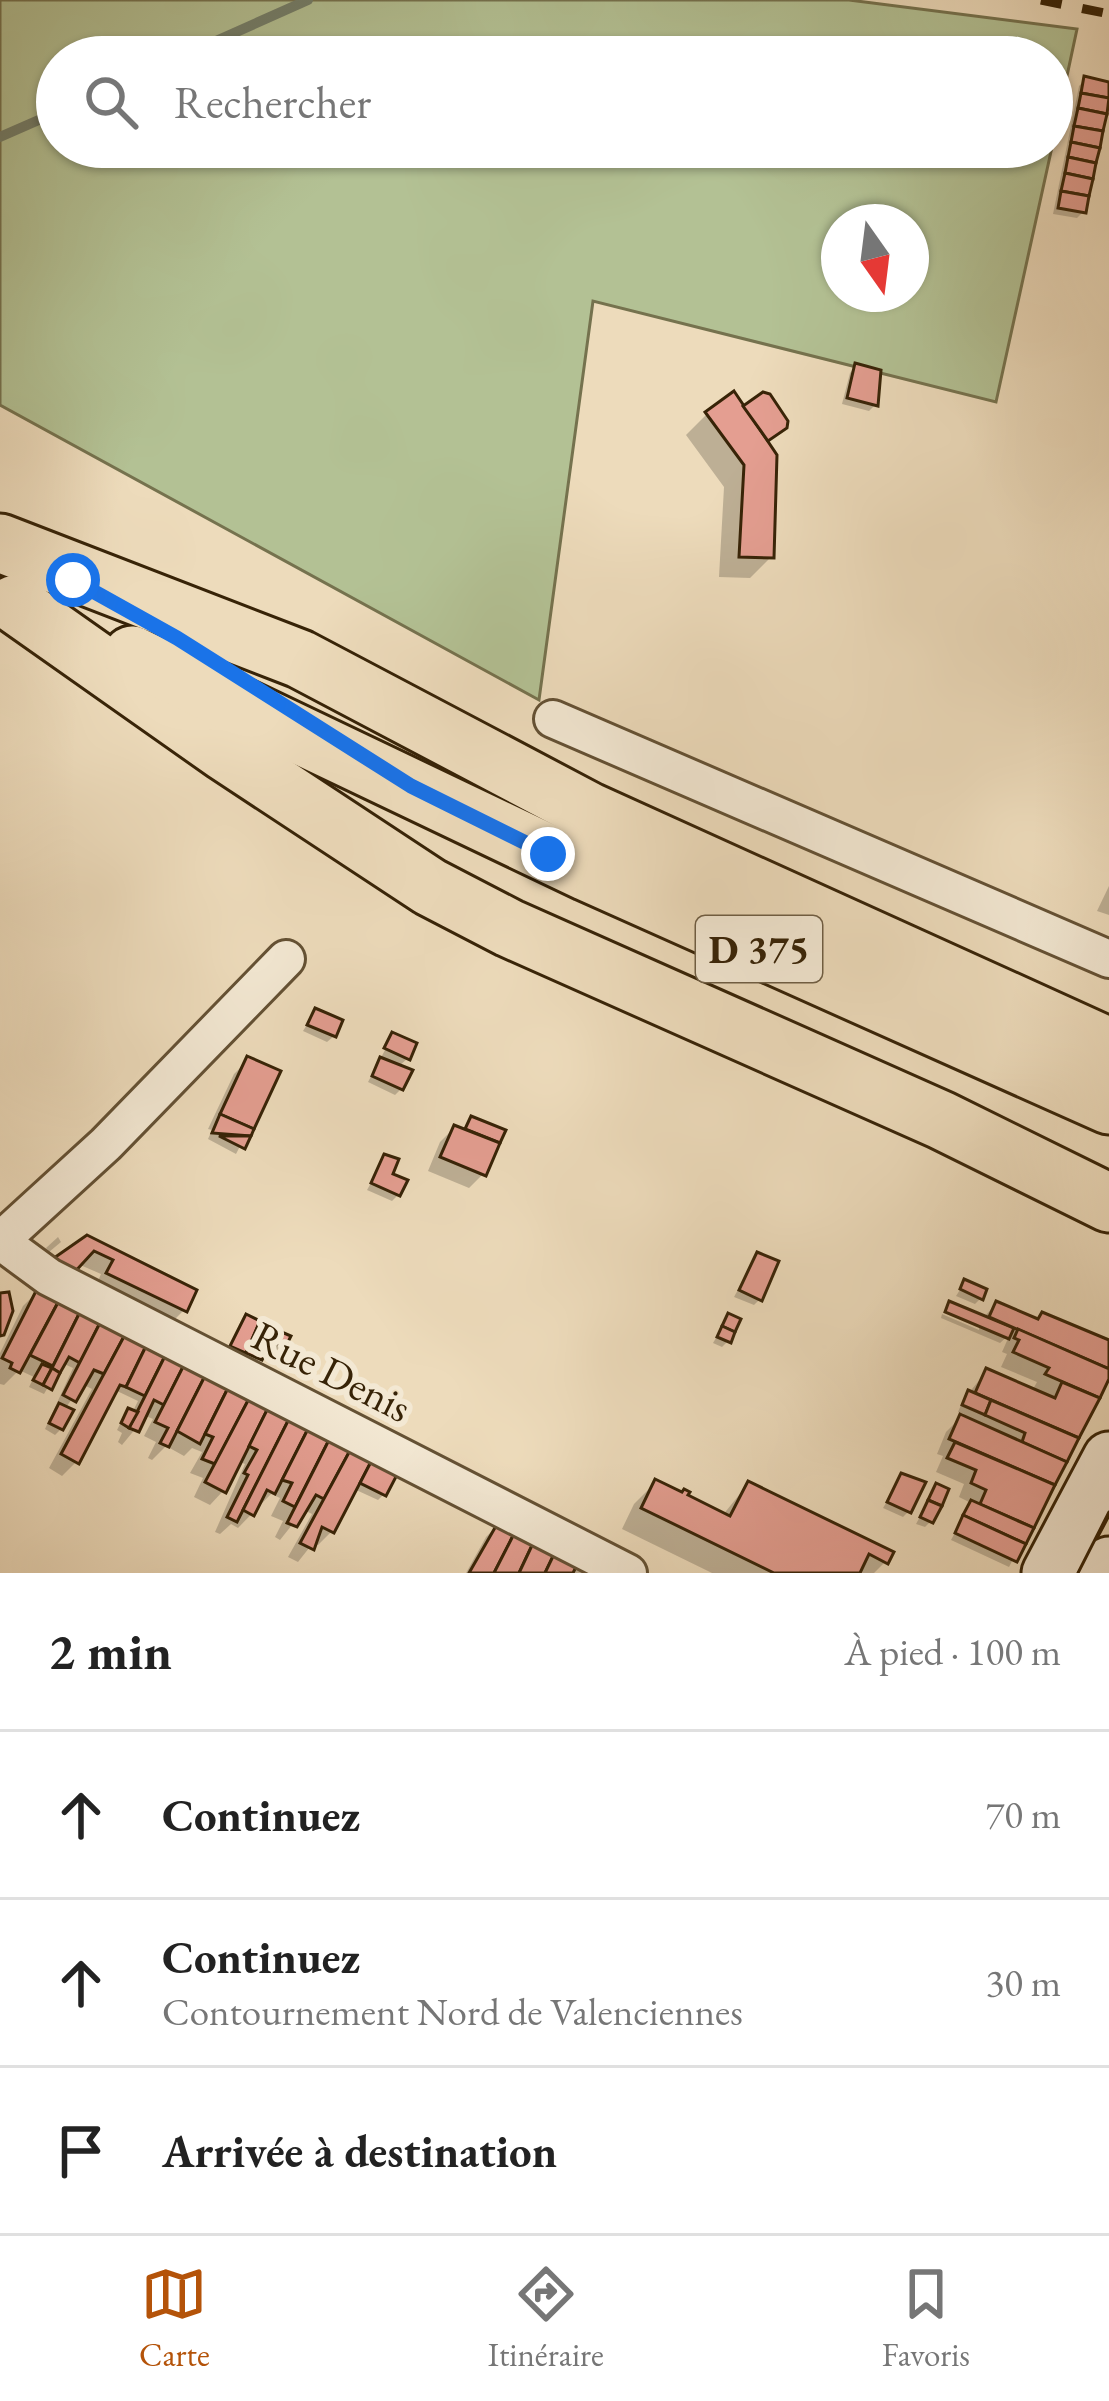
<!DOCTYPE html>
<html lang="fr">
<head>
<meta charset="utf-8">
<style>
  :root { --surface:#fff; --page:#f6f6f6; --text:#222; --muted:#767676; --line:#e0e0e0; --accent:#b45309 }
  body { margin:0; font-family:"EB Garamond",serif; background:var(--page); color:var(--text) }
  .compass { position:absolute; left:821px; top:204px; width:108px; height:108px; border-radius:50%; background:var(--surface); box-shadow:0 3px 9px #0004; rotate:166deg }
  .stop { position:absolute; width:36px; height:36px; margin:-27px; border:9px solid #1a73e8; border-radius:50%; background:#fff }
  .stop.end { background:#1a73e8; border-color:#fff; box-shadow:0 3px 12px #0008 }
  .list { margin:0; padding:0; list-style:none }
  h2 { display:flex; justify-content:space-between; align-items:center; height:156px; margin:0; padding:0 48px; font-size:51px }
  h2 small { font-size:39px; font-weight:400; color:var(--muted) }
  .list li { display:grid; grid-template-columns:78px 1fr auto; gap:36px; align-items:center; box-sizing:border-box; height:168px; padding:0 48px; border-top:3px solid var(--line) }
  .list b { display:block; font-size:45px; white-space:nowrap }
  .list p { margin:0; font-size:39px; white-space:nowrap; color:var(--muted) }
  .list em { font-size:39px; font-style:normal; color:var(--muted) }
  .icon { flex:none; width:66px; height:66px; fill:none; stroke:currentColor; stroke-width:2; stroke-linecap:round; stroke-linejoin:round }
  .map { position:relative; flex:none; width:1109px; height:1573px; overflow:hidden }
  .search { position:absolute; background:var(--surface); box-shadow:0 3px 9px #0004; left:36px; right:36px; top:36px; height:132px; display:flex; align-items:center; gap:30px; box-sizing:border-box; padding:0 42px; border-radius:66px; color:var(--muted); font-size:45px }
  .sheet { height:660px; background:var(--surface) }
  nav { display:flex; justify-content:space-around; align-items:center; box-sizing:border-box; height:168px; border-top:3px solid var(--line); background:var(--surface); font-size:33px; color:var(--muted) }
  nav a { display:grid; justify-items:center; gap:6px }
  nav .on { color:var(--accent) }
  .map>svg:first-child { display:block }
  .green { fill:#b3c194; stroke:#75724e; stroke-width:3; fill-rule:evenodd }
  .shadow { fill:#0003 }
  .lines { fill:none; stroke-linecap:round; stroke-linejoin:round }
  .stream { stroke:#727e6b; stroke-width:10 }
  .building { fill:#e49e91; stroke:#372307; stroke-width:3 }
  .street-casing { stroke:#645134; stroke-width:42 }
  .secondary-casing { stroke:#372307; stroke-width:57 }
  .primary-casing { stroke:#372307; stroke-width:63 }
  .street { stroke:#f3e8d3; stroke-width:36 }
  .secondary { stroke:#f3e8d3; stroke-width:51 }
  .primary { stroke:#eddbbb; stroke-width:57 }
  .tram { stroke:#372307; stroke-width:3 }
  .rail { stroke:#372307; stroke-width:9; stroke-dasharray:21 21; stroke-linecap:butt }
  .route { stroke:#1a73e8; stroke-width:15 }
  .labels { text-anchor:middle; stroke-width:12; stroke-linejoin:round; paint-order:stroke }
  .shield { fill:#f3e8d3; stroke:#6f5e44; stroke-width:3 }
  .shield-label { font-size:39px; font-weight:bold; fill:#372307 }
  .street-label { font-size:42px; fill:#372307; stroke:#f3e8d3 }
</style>
</head>
<body>
<div class="map">
<svg width="1109" height="1573" viewBox="0 0 1109 1573">
  <rect width="100%" height="100%" fill="#eddbbb"/>
  <filter id="stains"><feTurbulence type="fractalNoise" baseFrequency=".00167" numOctaves="4"/><feColorMatrix values="0 0 0 0 .2 0 0 0 0 .09 0 0 0 0 .02 0 0 0 .5 -.17"/></filter>
  <radialGradient id="worn" r=".72"><stop offset=".6" stop-color="#630" stop-opacity="0"/><stop offset="1" stop-color="#630" stop-opacity=".3"/></radialGradient>
  <!-- green -->
  <path class="green" d="M0 0H849L1077 29 1052 146V57H57V147H1052L996 402 593 301 539 700 0 405ZM839 222H911V294H839Z"/>
  <!-- shadow -->
  <g class="shadow">
    <path d="M1085 80 1109 88 1083 212 1077 218 1053 214 1079 86Z"/>
    <path d="M856 366 875 405 869 411 842 404 850 373Z"/>
    <path d="M743 410 777 434 765 443 771 557 750 578 719 577 724 487 686 435 707 414Z"/>
    <path d="M1109 886V915L1097 911Z"/>
    <path d="M315 1012 334 1036 327 1042 303 1031Z"/>
    <path d="M393 1035 408 1058 398 1067 401 1089 395 1095 368 1082Z"/>
    <path d="M248 1060 277 1073 236 1154 208 1139 212 1130 208 1129 234 1074Z"/>
    <path d="M471 1119 502 1131 483 1174 469 1188 428 1171 440 1142 454 1128 463 1131Z"/>
    <path d="M385 1158 398 1195 392 1201 367 1190Z"/>
    <path d="M58 1237 61 1242 49 1252 46 1248Z"/>
    <path d="M87 1238 184 1310 170 1324 95 1288 101 1274 78 1264Z"/>
    <path d="M757 1255 760 1299 754 1305 734 1297Z"/>
    <path d="M965 1282 981 1298 975 1304 956 1296Z"/>
    <path d="M38 1291 396 1470 384 1494 378 1500 354 1489 332 1531 318 1545 313 1543 298 1562 288 1557 312 1514 304 1510 280 1540 275 1537 283 1521 271 1516 280 1498 271 1494 238 1528 231 1524 220 1534 215 1532 245 1464 238 1461 223 1491 210 1505 194 1497 203 1478 190 1473 202 1452 192 1448 184 1456 166 1446 152 1460 148 1458 156 1442 144 1436 153 1419 146 1416 122 1445 118 1442 122 1433 117 1430 123 1418 132 1413 138 1401 117 1391 76 1462 62 1476 49 1468 92 1389 82 1384 65 1409 61 1429 55 1435 45 1429 73 1368 62 1363 44 1394 29 1387 34 1377 19 1370 4 1385 0 1384V1353L23 1306Z"/>
    <path d="M950 1304 983 1318 996 1304 1109 1343V1373L1009 1567 951 1540 971 1503 959 1497 964 1484 936 1472 943 1456 937 1454 946 1432 964 1414 958 1412 963 1400 986 1372 1032 1391 1037 1382 1001 1367 1007 1354 1002 1352 1010 1334 1000 1343 941 1318 942 1314 979 1330V1323L946 1309Z"/>
    <path d="M729 1316 728 1341 722 1347 713 1343Z"/>
    <path d="M246 1317 287 1337 276 1352 266 1346 253 1365 226 1352Z"/>
    <path d="M902 1476 909 1511 903 1517 883 1508Z"/>
    <path d="M655 1483 722 1516 748 1484 885 1562 874 1573H712L622 1529 634 1504Z"/>
    <path d="M936 1487 931 1521 925 1527 916 1524Z"/>
    <path d="M500 1523 597 1573H466L486 1537Z"/>
  </g>
  <g class="lines">
    <!-- stream -->
    <g class="stream">
      <path d="M180 57 308 0"/>
      <path d="M0 137 57 112"/>
    </g>
  </g>
  <!-- building -->
  <g class="building">
    <path d="M1084 76 1109 82V98L1081 93Z"/>
    <path d="M1081 93 1109 98 1107 114 1078 108Z"/>
    <path d="M1078 108 1107 114 1103 131 1074 126Z"/>
    <path d="M1074 126 1103 131 1100 148 1071 142Z"/>
    <path d="M1071 142 1100 148 1096 163 1068 157Z"/>
    <path d="M1068 157 1096 163 1093 179 1065 173Z"/>
    <path d="M1065 173 1093 179 1089 196 1061 191Z"/>
    <path d="M1061 191 1089 196 1086 213 1058 208Z"/>
    <path d="M855 363 881 370 878 406 847 398Z"/>
    <path d="M734 391 777 455 774 558 739 557 744 465 705 412Z"/>
    <path d="M763 392 770 394 788 421 787 428 768 441 743 406Z"/>
    <path d="M315 1008 343 1020 336 1037 307 1025Z"/>
    <path d="M392 1032 417 1043 410 1060 384 1048Z"/>
    <path d="M247 1056 281 1071 254 1129 220 1114Z"/>
    <path d="M380 1057 413 1070 403 1090 372 1076Z"/>
    <path d="M220 1114 254 1129 251 1136 212 1133Z"/>
    <path d="M471 1116 506 1130 500 1143 465 1129Z"/>
    <path d="M454 1125 500 1143 486 1176 440 1157Z"/>
    <path d="M219 1136H251L245 1149Z"/>
    <path d="M384 1154 399 1159 393 1174 408 1180 400 1196 371 1183Z"/>
    <path d="M87 1235 197 1290 187 1312 106 1273 113 1260 94 1251 71 1276 54 1258Z"/>
    <path d="M757 1252 779 1261 762 1301 739 1290Z"/>
    <path d="M964 1279 987 1289 983 1300 960 1289Z"/>
    <path d="M37 1289 62 1295 20 1373 10 1368 12 1363 2 1358Z"/>
    <path d="M9 1292 13 1311 4 1335 0 1336V1293Z"/>
    <path d="M62 1295 83 1306 53 1366 30 1355Z"/>
    <path d="M949 1301 1014 1328 1009 1339 945 1312Z"/>
    <path d="M996 1301 1038 1319 1042 1312 1109 1340V1369L989 1317Z"/>
    <path d="M83 1306 103 1317 80 1363 69 1357 60 1373 52 1368Z"/>
    <path d="M728 1313 741 1319 735 1332 722 1326Z"/>
    <path d="M246 1314 260 1321 246 1353 230 1346Z"/>
    <path d="M103 1317 128 1329 104 1374 94 1370 76 1402 63 1395Z"/>
    <path d="M260 1321 277 1330 262 1360 246 1353Z"/>
    <path d="M722 1326 735 1332 731 1343 717 1337Z"/>
    <path d="M128 1329 149 1340 126 1387 120 1385 79 1464 61 1454Z"/>
    <path d="M1018 1329 1109 1369V1379L1100 1398 1045 1374 1049 1368 1013 1352 1019 1340 1014 1338Z"/>
    <path d="M277 1330 291 1336 285 1348 272 1340Z"/>
    <path d="M149 1340 168 1350 145 1396 126 1387Z"/>
    <path d="M168 1350 187 1359 164 1405 154 1400 139 1432 129 1428Z"/>
    <path d="M187 1359 208 1370 169 1447 160 1443 168 1428 155 1422Z"/>
    <path d="M42 1364 52 1368 43 1385 33 1380Z"/>
    <path d="M52 1368 60 1373 52 1390 43 1385Z"/>
    <path d="M986 1368 1055 1398 1062 1382 1100 1398 1079 1438 975 1393Z"/>
    <path d="M208 1370 231 1382 200 1444 177 1431Z"/>
    <path d="M231 1382 252 1393 215 1464 202 1459 213 1437 205 1434Z"/>
    <path d="M968 1390 991 1400 985 1415 962 1405Z"/>
    <path d="M252 1393 271 1402 226 1493 205 1482Z"/>
    <path d="M991 1400 1079 1438 1067 1462 1022 1442 1025 1433 985 1415Z"/>
    <path d="M271 1402 292 1413 237 1522 227 1517 248 1475 244 1473 257 1450 249 1446Z"/>
    <path d="M59 1403 74 1410 63 1430 49 1423Z"/>
    <path d="M128 1408 138 1412 129 1428 121 1423Z"/>
    <path d="M292 1413 311 1423 275 1494 267 1490 254 1516 243 1510Z"/>
    <path d="M960 1414 1067 1462 1055 1485 949 1439Z"/>
    <path d="M311 1423 332 1434 295 1507 283 1501 292 1483 282 1480Z"/>
    <path d="M332 1434 353 1445 324 1499 316 1495 297 1527 287 1523Z"/>
    <path d="M955 1442 1055 1485 1034 1528 980 1504 986 1490 971 1483 976 1470 947 1458Z"/>
    <path d="M353 1445 374 1456 334 1533 322 1527 314 1550 300 1543Z"/>
    <path d="M374 1456 400 1469 386 1496 360 1483Z"/>
    <path d="M901 1473 926 1482 911 1513 887 1502Z"/>
    <path d="M655 1479 682 1492 684 1489 690 1492 688 1495 730 1516 748 1481 894 1552 888 1564 869 1554 860 1573H774L641 1508Z"/>
    <path d="M936 1483 949 1489 942 1506 928 1500Z"/>
    <path d="M928 1500 942 1506 933 1523 920 1517Z"/>
    <path d="M971 1500 1034 1528 1026 1544 963 1515Z"/>
    <path d="M963 1515 1026 1544 1017 1562 955 1533Z"/>
    <path d="M500 1519 517 1528 494 1573H469Z"/>
    <path d="M517 1528 536 1537 519 1573H494Z"/>
    <path d="M536 1537 557 1548 545 1573H519Z"/>
    <path d="M557 1548 580 1559 573 1573H545Z"/>
  </g>
  <g class="lines">
    <defs>
      <g id="street">
        <path d="M553 719 1109 959"/>
        <path d="M0 1241 49 1277 628 1573"/>
        <path d="M0 1241 106 1144 286 959"/>
      </g>
      <g id="secondary">
        <path d="M1048 1573 1109 1458"/>
        <path d="M1104 1573 1109 1563"/>
      </g>
      <g id="primary">
        <path d="M0 543 300 659 590 812 1109 1047"/>
        <path d="M15 604 225 752 430 887 509 928 941 1120 1109 1203"/>
        <path d="M132 655 587 872 1109 1105"/>
      </g>
    </defs>
    <!-- street casing -->
    <use href="#street" class="street-casing"/>
    <!-- secondary casing -->
    <use href="#secondary" class="secondary-casing"/>
    <!-- primary casing -->
    <use href="#primary" class="primary-casing"/>
    <!-- street -->
    <use href="#street" class="street"/>
    <!-- secondary -->
    <use href="#secondary" class="secondary"/>
    <!-- primary -->
    <use href="#primary" class="primary"/>
    <!-- tram -->
    <path class="tram" d="M1078 1573 1109 1512"/>
    <!-- rail -->
    <path class="rail" d="M1041 0 1109 14"/>
  </g>
  <g class="lines">
    <!-- route -->
    <path class="route" d="M73 580 177 638 411 786 548 854"/>
  </g>
  <g class="labels">
    <!-- shield labels -->
    <rect class="shield" x="696" y="916" width="126" height="66" rx="9"/>
    <g class="shield-label">
      <text x="759" y="963">D 375</text>
    </g>
    <!-- street labels -->
    <g class="street-label">
      <text transform="translate(332 1371) rotate(27)" y="15">Rue Denis</text>
    </g>
  </g>
  <rect width="100%" height="100%" filter="url(#stains)"/>
  <rect width="100%" height="100%" fill="url(#worn)"/>
</svg>
<svg class="compass" viewBox="-18 -18 36 36"><path d="M0-13l5 13h-10z" fill="#e53935"/><path d="M0 13l5-13h-10z" fill="#767676"/></svg>
<div class="stop" style="left:73px;top:580px"></div>
<div class="stop end" style="left:548px;top:854px"></div>
<div class="search"><svg class="icon" aria-label="search" viewBox="0 0 24 24"><circle cx="10" cy="10" r="6"/><path d="M15 15l6 6"/></svg>Rechercher</div>
</div>
<section class="sheet">
<h2>2 min<small>À pied · 100 m</small></h2>
<ul class="list">
<li><svg class="icon" aria-label="ahead" viewBox="0 0 24 24"><path d="M12 20V5M6 11l6-6 6 6"/></svg><div><b>Continuez</b></div><em>70 m</em></li>
<li><svg class="icon" aria-label="ahead" viewBox="0 0 24 24"><path d="M12 20V5M6 11l6-6 6 6"/></svg><div><b>Continuez</b><p>Contournement Nord de Valenciennes</p></div><em>30 m</em></li>
<li><svg class="icon" aria-label="arrive" viewBox="0 0 24 24"><path d="M6 21V4h12l-3 4 3 4H6"/></svg><div><b>Arrivée à destination</b></div></li>
</ul>
</section>
<nav>
<a class="on"><svg class="icon" aria-label="map" viewBox="0 0 24 24"><path d="M3 6l6-2 6 2 6-2v14l-6 2-6-2-6 2zM9 4v14M15 6v14"/></svg>Carte</a>
<a><svg class="icon" aria-label="directions" viewBox="0 0 24 24"><path d="M12 3l9 9-9 9-9-9zM9 14v-3h6M13 9l2 2-2 2"/></svg>Itinéraire</a>
<a><svg class="icon" aria-label="saved" viewBox="0 0 24 24"><path d="M7 4h10v16l-5-4-5 4z"/></svg>Favoris</a>
</nav>
</body>
</html>
